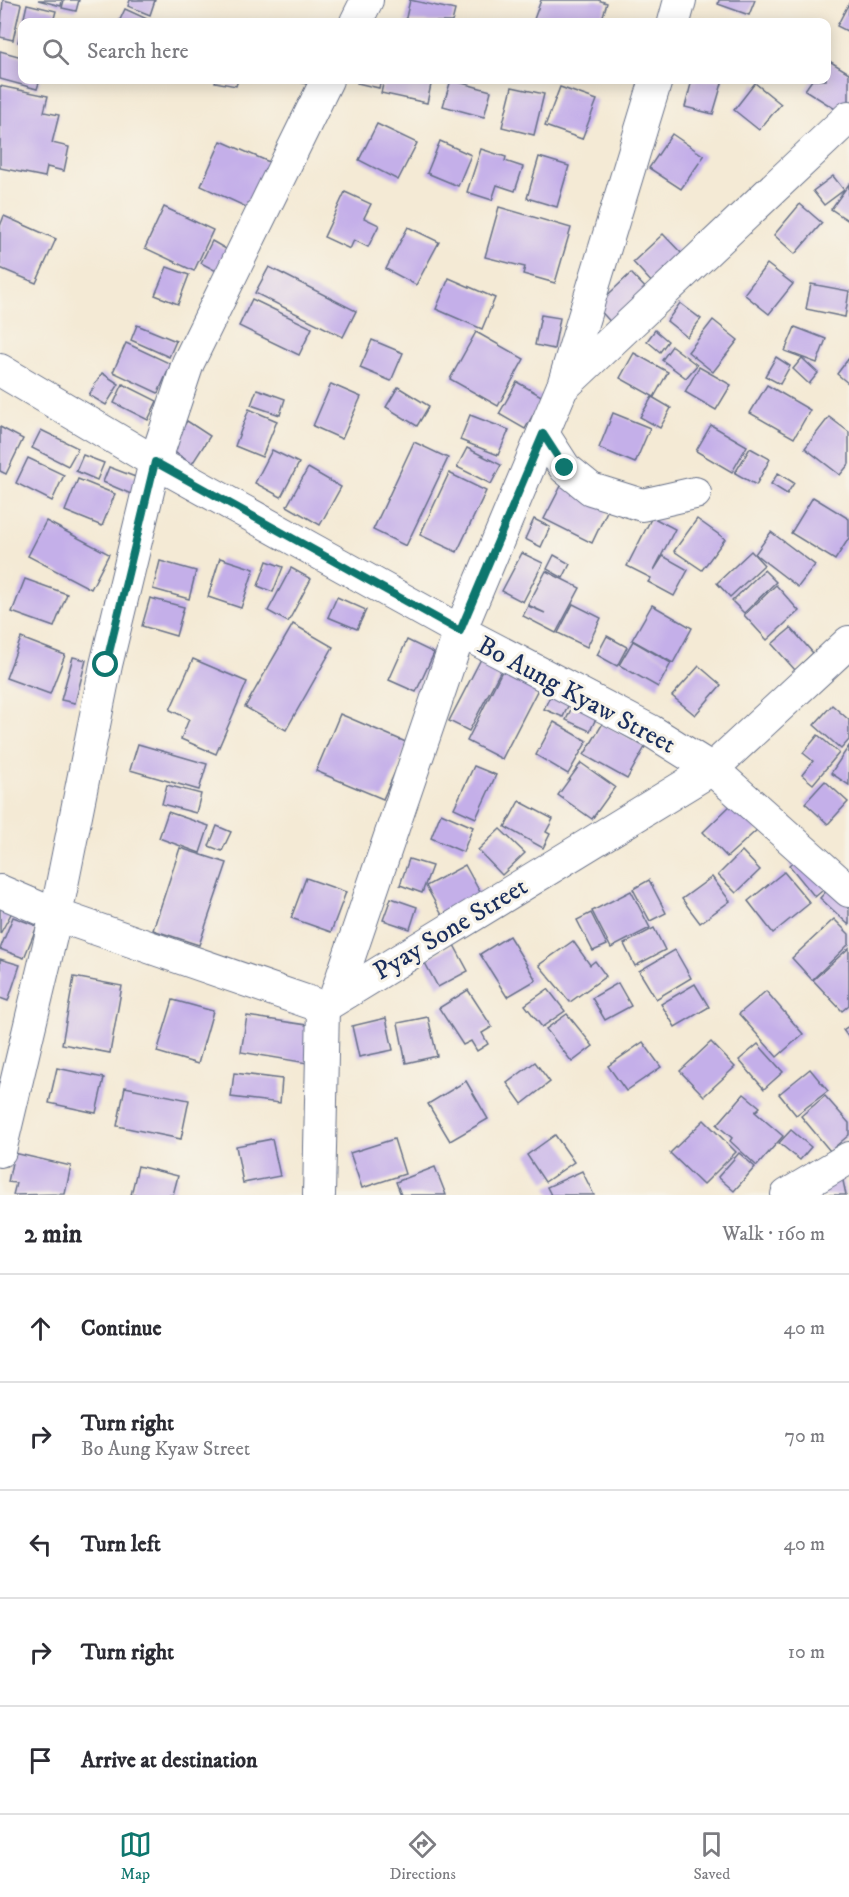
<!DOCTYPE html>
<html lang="en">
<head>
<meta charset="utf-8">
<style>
  :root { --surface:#fff; --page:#f2f2f3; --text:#2b2b33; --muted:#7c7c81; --line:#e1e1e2; --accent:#0f766e }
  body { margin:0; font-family:"IM FELL DW Pica",serif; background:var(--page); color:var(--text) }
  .stop { position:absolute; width:18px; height:18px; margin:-14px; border:4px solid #0f766e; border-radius:50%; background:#fff }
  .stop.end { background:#0f766e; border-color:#fff; box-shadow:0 2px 6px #0008 }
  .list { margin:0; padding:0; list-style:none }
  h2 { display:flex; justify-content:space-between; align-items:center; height:78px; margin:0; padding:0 24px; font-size:26px }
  h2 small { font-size:20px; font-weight:400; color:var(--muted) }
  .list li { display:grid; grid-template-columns:39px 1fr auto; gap:18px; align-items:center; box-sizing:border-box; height:108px; padding:0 24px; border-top:2px solid var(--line) }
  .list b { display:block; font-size:22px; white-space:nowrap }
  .list p { margin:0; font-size:20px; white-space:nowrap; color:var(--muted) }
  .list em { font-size:20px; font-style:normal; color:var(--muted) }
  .icon { flex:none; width:33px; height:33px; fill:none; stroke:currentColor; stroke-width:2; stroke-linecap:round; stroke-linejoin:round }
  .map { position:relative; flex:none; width:849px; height:1195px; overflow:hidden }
  .search { position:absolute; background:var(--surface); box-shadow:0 3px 15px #0003; left:18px; right:18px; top:18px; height:66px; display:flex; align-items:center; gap:15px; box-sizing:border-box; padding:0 21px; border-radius:12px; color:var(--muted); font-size:22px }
  .sheet { height:618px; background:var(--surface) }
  nav { display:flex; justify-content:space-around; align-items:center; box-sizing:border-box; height:84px; border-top:2px solid var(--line); background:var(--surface); font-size:16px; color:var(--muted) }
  nav a { display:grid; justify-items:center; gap:3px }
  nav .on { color:var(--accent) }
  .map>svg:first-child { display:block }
  .building { fill:#c4afe9 }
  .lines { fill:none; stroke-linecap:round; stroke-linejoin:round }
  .minor-casing { stroke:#677088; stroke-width:34 }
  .minor { stroke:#fff; stroke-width:32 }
  .route { stroke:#0f766e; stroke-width:8 }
  .labels { text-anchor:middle; stroke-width:6; stroke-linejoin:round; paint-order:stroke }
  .street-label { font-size:26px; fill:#1b2f5e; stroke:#f7f3e8 }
</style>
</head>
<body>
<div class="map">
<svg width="849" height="1195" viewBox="0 0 849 1195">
  <rect width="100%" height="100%" fill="#f7f3e8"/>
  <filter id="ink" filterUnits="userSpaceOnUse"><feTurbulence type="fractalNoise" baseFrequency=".0167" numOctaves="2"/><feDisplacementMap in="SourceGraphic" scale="12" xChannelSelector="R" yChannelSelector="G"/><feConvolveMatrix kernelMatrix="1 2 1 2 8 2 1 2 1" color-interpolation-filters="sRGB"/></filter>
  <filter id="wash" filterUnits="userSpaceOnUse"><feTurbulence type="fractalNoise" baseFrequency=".008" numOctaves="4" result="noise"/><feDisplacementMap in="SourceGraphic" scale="24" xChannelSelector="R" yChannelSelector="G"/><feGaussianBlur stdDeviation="1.35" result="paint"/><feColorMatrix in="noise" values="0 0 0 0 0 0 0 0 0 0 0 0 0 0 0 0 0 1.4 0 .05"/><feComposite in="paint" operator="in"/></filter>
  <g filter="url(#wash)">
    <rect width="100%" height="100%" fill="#f4ead5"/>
    <g id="blocks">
      <!-- building -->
      <g class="building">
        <path d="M3 0 21 4 13 40 0 37Z"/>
        <path d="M38 0H62L61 6Z"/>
        <path d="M64 0H79L76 11 62 8Z"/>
        <path d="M130 0H155L150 15 128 6Z"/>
        <path d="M410 0 455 10 452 22H405Z"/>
        <path d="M541 0H598L607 3 601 22H533Z"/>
        <path d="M719 0H755L749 15 718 4Z"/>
        <path d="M849 3V32L837 26Z"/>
        <path d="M27 4 56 11 53 22H23Z"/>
        <path d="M125 9 147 19 145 22H119Z"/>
        <path d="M22 28V43L18 42Z"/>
        <path d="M0 51 22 57V80H40L37 89 0 79Z"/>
        <path d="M826 59 849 73V106L843 114 805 90 812 80H826Z"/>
        <path d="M216 80H238L236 86 215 82Z"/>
        <path d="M294 80H318L316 87Z"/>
        <path d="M358 80H381L379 88 357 83Z"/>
        <path d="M384 80H432L427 103 381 93Z"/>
        <path d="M451 80 491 91 484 117 443 106Z"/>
        <path d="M692 80H723L713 114 685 107Z"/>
        <path d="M755 83 781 104 759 130 734 110Z"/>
        <path d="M0 86 48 96 44 112 59 115 52 143 69 147 64 171 47 167 45 177 0 168Z"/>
        <path d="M512 87 544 94 534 135 502 127Z"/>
        <path d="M560 87 597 100 582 139 545 126Z"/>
        <path d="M377 124 417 143 398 180 359 160Z"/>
        <path d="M672 134 704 156 681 189 649 168Z"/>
        <path d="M221 141 276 165 255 211 201 186Z"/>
        <path d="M440 141 471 155 458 186 427 173Z"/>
        <path d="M481 149 506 157 505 161 523 167 515 191 497 185 492 200 467 192Z"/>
        <path d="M539 157 569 166 557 207 527 198Z"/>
        <path d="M833 176 844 190 824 205 813 191Z"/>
        <path d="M849 184V221L831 209Z"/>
        <path d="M345 192 371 204 364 218 379 225 368 247 354 240 350 249 324 237Z"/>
        <path d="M800 204 822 223 795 254 774 235Z"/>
        <path d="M164 207 213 230 194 271 145 248Z"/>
        <path d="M499 207 571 228 555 283 523 274 525 267 485 257Z"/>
        <path d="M4 216 56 239 36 283 0 268V226Z"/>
        <path d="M408 227 439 242 416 285 386 269Z"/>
        <path d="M663 234 685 257 654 285 633 262Z"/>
        <path d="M212 241 233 253 222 274 201 263Z"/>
        <path d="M767 264 793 284 769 314 744 294Z"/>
        <path d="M167 267 189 275 178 304 155 295Z"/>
        <path d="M269 267 356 311 343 337 255 293Z"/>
        <path d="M631 273 651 294 615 327 596 306Z"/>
        <path d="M449 278 495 298 482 329 436 309Z"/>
        <path d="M811 284 849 291 845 317 806 309Z"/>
        <path d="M252 299 312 328 299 355 239 326Z"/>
        <path d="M680 303 701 319 687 337 667 321Z"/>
        <path d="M541 315 560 318 554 349 535 345Z"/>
        <path d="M713 320 738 340 713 372 688 352Z"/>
        <path d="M137 325 176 341 169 357 131 340Z"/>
        <path d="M795 327 826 339 817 363 785 351Z"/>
        <path d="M655 330 668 341 660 352 647 341Z"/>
        <path d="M476 332 524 359 498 406 450 379Z"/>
        <path d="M372 340 403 353 391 381 360 368Z"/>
        <path d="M126 343 171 364 158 393 113 372Z"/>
        <path d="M672 346 697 365 686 378 662 360Z"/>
        <path d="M634 353 668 372 654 397 620 378Z"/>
        <path d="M776 357 790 366 780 384 765 376Z"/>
        <path d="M802 358 818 373 809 384 793 369Z"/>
        <path d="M849 358V384L837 374Z"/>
        <path d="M699 367 731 385 716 410 685 392Z"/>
        <path d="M102 373 119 384 106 405 89 395Z"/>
        <path d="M517 382 543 397 525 429 499 414Z"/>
        <path d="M123 384 157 401 148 420 114 403Z"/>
        <path d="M331 384 361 397 342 439 313 426Z"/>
        <path d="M767 385 810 410 794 438 750 413Z"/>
        <path d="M398 387 429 406 417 426 386 407Z"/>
        <path d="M257 389 285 399 280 415 251 405Z"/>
        <path d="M652 397 671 408 660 428 640 417Z"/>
        <path d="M249 409 277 421 262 457 235 446Z"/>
        <path d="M613 413 650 428 635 463 599 448Z"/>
        <path d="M470 415 509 430 498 455 460 440Z"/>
        <path d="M829 417 849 432V464L840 475 805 448Z"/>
        <path d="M187 421 210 436 192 464 169 448Z"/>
        <path d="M711 425 747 446 732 472 696 451Z"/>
        <path d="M0 427 23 439 6 474 0 471Z"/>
        <path d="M41 430 78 448 68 466 32 448Z"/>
        <path d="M414 442 448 458 406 546 373 530Z"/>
        <path d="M467 448 501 465 491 484 457 467Z"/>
        <path d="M750 448 770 459 756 485 735 473Z"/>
        <path d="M272 450 299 463 281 497 255 483Z"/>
        <path d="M83 455 104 463 97 480 76 471Z"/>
        <path d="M28 458 64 475 52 501 16 483Z"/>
        <path d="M109 467 138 478 131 494 103 482Z"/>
        <path d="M308 468 341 487 320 525 287 506Z"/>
        <path d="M449 473 486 491 457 552 420 535Z"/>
        <path d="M778 473 794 483 787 494 771 484Z"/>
        <path d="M78 479 115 494 102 526 65 511Z"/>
        <path d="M561 486 608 509 592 543 544 519Z"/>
        <path d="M813 497 849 519V538L835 560 791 533Z"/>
        <path d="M652 517 675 529 654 570 663 556 688 570 674 596 648 582 651 578 627 566Z"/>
        <path d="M534 519 550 527 541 547 525 539Z"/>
        <path d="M697 519 725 539 702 570 674 551Z"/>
        <path d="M46 521 109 554 91 589 28 556Z"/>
        <path d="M771 532 815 565 798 587 755 554Z"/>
        <path d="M751 551 764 565 730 597 717 583Z"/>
        <path d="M522 553 543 563 523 602 502 591Z"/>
        <path d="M554 555 570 564 563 578 547 569Z"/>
        <path d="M220 558 254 569 241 608 208 597Z"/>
        <path d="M160 561 196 571 189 599 153 589Z"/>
        <path d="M267 561 283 567 273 592 258 586Z"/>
        <path d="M291 568 311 579 288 622 268 611Z"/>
        <path d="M764 570 776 582 744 613 732 601Z"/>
        <path d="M546 571 580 588 556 633 523 616 528 606 545 613 528 605Z"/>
        <path d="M25 579 67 594 54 627 12 612Z"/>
        <path d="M776 585 799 611 767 640 744 615Z"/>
        <path d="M337 597 366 610 357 629 328 617Z"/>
        <path d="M150 598 184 607 176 636 142 626Z"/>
        <path d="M573 604 601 618 587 647 558 633Z"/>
        <path d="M652 605 692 628 673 663 632 640Z"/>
        <path d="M293 624 333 647 286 730 245 707Z"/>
        <path d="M791 628 813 653 795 670 772 644Z"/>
        <path d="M607 636 627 647 617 666 597 655Z"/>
        <path d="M21 638 65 655 50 694 6 678Z"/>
        <path d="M407 640 434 653 416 692 389 680Z"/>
        <path d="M633 641 671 663 658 687 619 665Z"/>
        <path d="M73 657 86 660 75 703 61 700Z"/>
        <path d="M193 659 247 682 216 754 181 739 189 719 170 710Z"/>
        <path d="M481 659 501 670 469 731 449 721Z"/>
        <path d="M699 666 721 685 695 715 672 696Z"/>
        <path d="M502 671 538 689 502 759 467 741Z"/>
        <path d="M554 688 572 697 563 717 544 709Z"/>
        <path d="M576 699 600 710 590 731 566 720Z"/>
        <path d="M832 705 849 720V740L841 749 814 725Z"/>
        <path d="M340 714 408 743 383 799 316 771Z"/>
        <path d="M554 722 587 741 568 774 536 755Z"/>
        <path d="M603 723 645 747 627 779 584 755Z"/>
        <path d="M818 735 839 753 813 784 802 775 813 761 803 753Z"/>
        <path d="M138 744 207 764 199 790 130 770Z"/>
        <path d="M849 746V785L831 773Z"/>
        <path d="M581 763 615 787 592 819 558 795Z"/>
        <path d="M474 766 496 775 476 818 454 808Z"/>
        <path d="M825 781 848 802 828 824 805 803Z"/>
        <path d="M167 785 201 794 196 813 162 804Z"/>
        <path d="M519 801 553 819 546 832 550 834 543 848 505 827Z"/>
        <path d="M733 803 758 829 727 857 703 832Z"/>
        <path d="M168 812 209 826 200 853 159 838Z"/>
        <path d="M441 813 473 827 463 852 431 838Z"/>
        <path d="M217 826 231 832 222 851 209 846Z"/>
        <path d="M500 829 525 853 502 875 478 850Z"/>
        <path d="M180 848 227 863 199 945 153 930Z"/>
        <path d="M742 851 760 870 736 893 718 875Z"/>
        <path d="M803 853 829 885 815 897 789 865Z"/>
        <path d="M409 859 432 866 422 893 400 885Z"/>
        <path d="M465 865 481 894 442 915 426 886Z"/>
        <path d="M784 872 810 903 773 933 748 901Z"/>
        <path d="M712 877 730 901 700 923 682 899Z"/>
        <path d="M306 878 346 892 331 932 291 918Z"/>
        <path d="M649 880 666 913 650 921 633 889Z"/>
        <path d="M833 884 849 899V925L820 898Z"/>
        <path d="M631 891 650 928 611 948 592 911Z"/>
        <path d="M391 898 417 907 410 929 383 920Z"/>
        <path d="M0 906 12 912 0 934Z"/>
        <path d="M591 913 607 945 593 951 577 920Z"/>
        <path d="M13 917 37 926 24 958 0 949Z"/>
        <path d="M834 919 849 934V944L812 980 792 958Z"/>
        <path d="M654 928 665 950 635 966 624 944Z"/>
        <path d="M509 936 536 980 507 997 480 954Z"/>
        <path d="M573 941 590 965 595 961 606 976 570 1002 539 965Z"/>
        <path d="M454 945 468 971 438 987 424 961Z"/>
        <path d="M849 948V1005L842 1011 813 980Z"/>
        <path d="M675 950 691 978 656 999 639 971Z"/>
        <path d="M0 959 20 965 8 1001 0 998Z"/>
        <path d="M74 977 122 986 110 1053 62 1044Z"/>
        <path d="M618 983 631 1006 605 1020 592 998Z"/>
        <path d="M695 984 709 1007 675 1027 661 1004Z"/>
        <path d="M548 989 565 1011 542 1027 525 1005Z"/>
        <path d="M468 990 492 1027 482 1033 488 1044 477 1051 471 1041 463 1045 439 1008Z"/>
        <path d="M766 991 803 1034 777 1057 739 1014Z"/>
        <path d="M173 1000 213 1011 198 1064 157 1052Z"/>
        <path d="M567 1014 593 1046 572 1062 546 1029Z"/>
        <path d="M247 1016 313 1026 307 1063 241 1052Z"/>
        <path d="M428 1017 437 1056 406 1063 398 1023Z"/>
        <path d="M386 1018 393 1050 359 1057 352 1026Z"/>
        <path d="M849 1026V1038L843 1030Z"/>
        <path d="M643 1042 661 1067 626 1091 608 1066Z"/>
        <path d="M711 1042 735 1067 704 1096 680 1071Z"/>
        <path d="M758 1044 783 1072 764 1089 739 1060Z"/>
        <path d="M535 1062 550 1082 522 1104 507 1083Z"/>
        <path d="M57 1068 104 1078 96 1113 49 1103Z"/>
        <path d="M810 1069 828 1091 796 1115 779 1094Z"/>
        <path d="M234 1073 282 1079 280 1103 231 1097Z"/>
        <path d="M466 1081 488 1119 450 1141 428 1104Z"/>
        <path d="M125 1087 189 1100 181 1139 117 1126Z"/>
        <path d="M744 1094 760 1107 755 1112 783 1136 757 1166 730 1141 732 1138 717 1125Z"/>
        <path d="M825 1096 849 1123V1135L830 1151 801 1116Z"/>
        <path d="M704 1120 736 1152 703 1185 670 1153Z"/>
        <path d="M791 1130 811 1147 800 1160 779 1143Z"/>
        <path d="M555 1135 574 1162 545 1182 527 1155Z"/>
        <path d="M272 1139 280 1176 243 1183 236 1146Z"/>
        <path d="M394 1139 405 1174 362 1188 350 1153Z"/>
        <path d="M14 1153 71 1166 65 1194 13 1195 16 1183 8 1182Z"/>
        <path d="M739 1153 755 1167 734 1191 718 1177Z"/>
        <path d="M138 1166 178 1176 173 1195H131Z"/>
        <path d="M435 1167 446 1195H401L396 1182Z"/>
        <path d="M582 1171 594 1195H551L547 1187Z"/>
        <path d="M842 1176 846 1195H817Z"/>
      </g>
    </g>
  </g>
  <g filter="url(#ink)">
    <use href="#blocks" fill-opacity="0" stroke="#677088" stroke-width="1.5"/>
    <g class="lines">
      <defs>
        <g id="minor">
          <path d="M356 22 367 0"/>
          <path d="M674 22 680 0"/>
          <path d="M0 370 155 462 292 538 460 631 651 731 712 769 849 891"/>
          <path d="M563 386 656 80"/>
          <path d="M543 434 565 468 591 489 642 505 695 493"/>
          <path d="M0 891 56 915 323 1007 712 769 849 642"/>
          <path d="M335 998 460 631 562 388 849 117"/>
          <path d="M0 1151 56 915 106 665 155 462 188 363 327 80"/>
          <path d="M319 1195 323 1007"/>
          <path d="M787 1195 849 1158"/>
        </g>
      </defs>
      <!-- minor casing -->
      <use href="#minor" class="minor-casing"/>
      <!-- minor -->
      <use href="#minor" class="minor"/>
    </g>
  </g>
  <g class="lines" filter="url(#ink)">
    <!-- route -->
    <path class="route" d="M106 665 155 462 460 631 543 434 565 468"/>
  </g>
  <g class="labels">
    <!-- street labels -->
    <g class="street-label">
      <text transform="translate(577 694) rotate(28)" y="9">Bo Aung Kyaw Street</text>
      <text transform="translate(450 928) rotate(-31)" y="9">Pyay Sone Street</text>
    </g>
  </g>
</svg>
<div class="stop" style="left:106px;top:665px"></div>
<div class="stop end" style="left:565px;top:468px"></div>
<div class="search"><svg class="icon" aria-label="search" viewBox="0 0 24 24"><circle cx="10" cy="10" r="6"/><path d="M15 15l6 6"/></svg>Search here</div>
</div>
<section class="sheet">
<h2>2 min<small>Walk · 160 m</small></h2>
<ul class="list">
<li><svg class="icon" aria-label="ahead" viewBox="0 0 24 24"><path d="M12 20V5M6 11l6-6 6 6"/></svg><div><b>Continue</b></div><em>40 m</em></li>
<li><svg class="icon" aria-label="right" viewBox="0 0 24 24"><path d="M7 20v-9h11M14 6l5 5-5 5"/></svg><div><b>Turn right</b><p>Bo Aung Kyaw Street</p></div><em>70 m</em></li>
<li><svg class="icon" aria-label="left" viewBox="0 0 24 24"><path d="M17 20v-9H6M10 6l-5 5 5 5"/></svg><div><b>Turn left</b></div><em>40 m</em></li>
<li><svg class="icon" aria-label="right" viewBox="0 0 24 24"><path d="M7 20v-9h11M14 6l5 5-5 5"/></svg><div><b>Turn right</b></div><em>10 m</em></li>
<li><svg class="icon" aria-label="arrive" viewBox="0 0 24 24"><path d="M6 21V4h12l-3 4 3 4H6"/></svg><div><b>Arrive at destination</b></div></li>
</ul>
</section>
<nav>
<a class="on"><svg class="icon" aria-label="map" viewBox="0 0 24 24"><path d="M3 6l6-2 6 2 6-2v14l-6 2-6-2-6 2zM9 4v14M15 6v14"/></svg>Map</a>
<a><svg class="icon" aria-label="directions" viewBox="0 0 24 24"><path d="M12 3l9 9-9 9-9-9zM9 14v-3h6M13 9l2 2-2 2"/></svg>Directions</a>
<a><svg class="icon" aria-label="saved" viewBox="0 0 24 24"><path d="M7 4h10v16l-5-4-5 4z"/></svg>Saved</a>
</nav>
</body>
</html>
